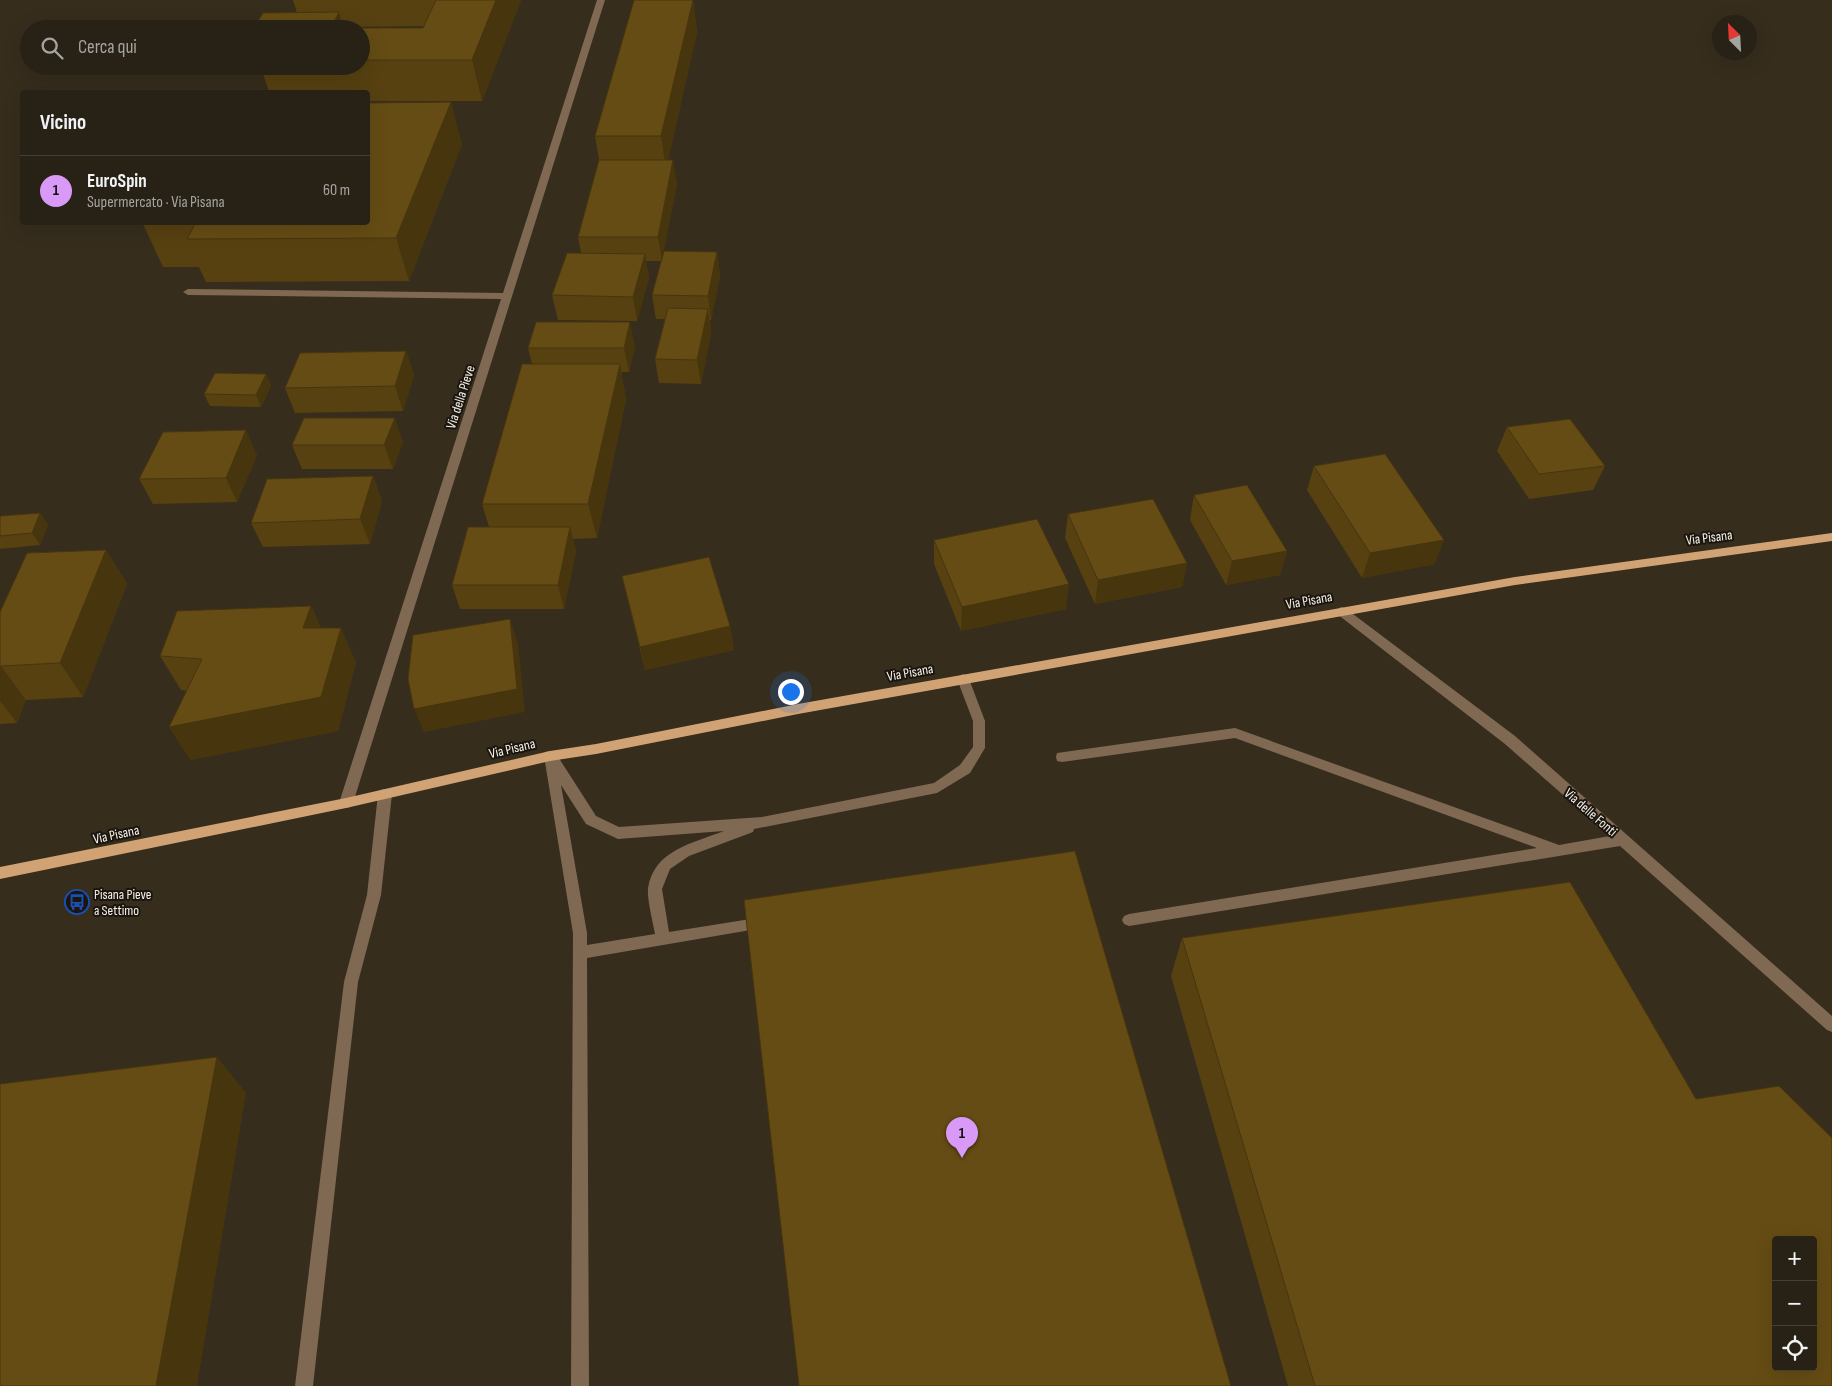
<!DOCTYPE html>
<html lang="it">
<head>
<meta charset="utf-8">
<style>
  :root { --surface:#282216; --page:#302a1f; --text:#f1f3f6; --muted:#a5a4a1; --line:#443f35; --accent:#d99af7 }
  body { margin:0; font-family:"Sofia Sans Condensed",sans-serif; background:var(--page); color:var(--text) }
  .controls { position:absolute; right:15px; bottom:15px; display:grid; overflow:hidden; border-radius:5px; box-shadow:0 5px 20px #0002 }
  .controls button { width:45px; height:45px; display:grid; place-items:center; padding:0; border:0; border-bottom:1px solid var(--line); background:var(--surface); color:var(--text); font:25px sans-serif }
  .compass { position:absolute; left:1712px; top:15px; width:45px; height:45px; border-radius:50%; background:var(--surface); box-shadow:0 5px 20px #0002; rotate:336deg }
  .you { position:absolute; left:790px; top:691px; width:18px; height:18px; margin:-12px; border:4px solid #fff; border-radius:50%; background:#1a73e8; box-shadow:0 0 0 8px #1a73e833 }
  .badge { display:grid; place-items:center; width:32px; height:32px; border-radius:50%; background:var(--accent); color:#111; font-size:16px; font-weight:700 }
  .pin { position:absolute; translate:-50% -41px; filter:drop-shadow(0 1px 2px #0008) }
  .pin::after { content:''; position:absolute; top:26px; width:18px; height:15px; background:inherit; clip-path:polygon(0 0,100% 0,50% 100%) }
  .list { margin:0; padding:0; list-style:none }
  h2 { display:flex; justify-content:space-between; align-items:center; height:65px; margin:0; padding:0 20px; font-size:21px }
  h2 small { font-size:16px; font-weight:400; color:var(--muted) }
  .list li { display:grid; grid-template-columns:32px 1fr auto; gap:15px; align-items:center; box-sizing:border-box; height:70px; padding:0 20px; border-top:1px solid var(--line) }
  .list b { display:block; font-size:19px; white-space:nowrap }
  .list p { margin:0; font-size:16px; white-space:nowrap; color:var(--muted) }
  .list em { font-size:16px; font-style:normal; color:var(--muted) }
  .icon { flex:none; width:28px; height:28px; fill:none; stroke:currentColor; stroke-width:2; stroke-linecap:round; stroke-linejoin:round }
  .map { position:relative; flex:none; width:1832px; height:1386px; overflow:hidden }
  .search { position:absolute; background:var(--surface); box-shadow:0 5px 20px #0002; left:20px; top:20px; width:350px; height:55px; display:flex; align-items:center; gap:12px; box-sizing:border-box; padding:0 18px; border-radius:28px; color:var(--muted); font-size:19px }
  .panel { position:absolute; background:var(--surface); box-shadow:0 5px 20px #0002; left:20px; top:90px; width:350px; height:135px; border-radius:5px }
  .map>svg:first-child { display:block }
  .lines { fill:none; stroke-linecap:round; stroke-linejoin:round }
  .minor { fill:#806953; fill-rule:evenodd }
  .major { fill:#d1a374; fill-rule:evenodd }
  .wall { fill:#574111; fill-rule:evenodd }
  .shaded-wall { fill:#47350e }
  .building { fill:#654c14; stroke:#47350e; fill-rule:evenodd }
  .labels { text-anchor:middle; stroke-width:4; stroke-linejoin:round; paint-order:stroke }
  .street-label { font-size:14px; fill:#f7f2e7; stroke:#1a160f }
  .poi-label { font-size:14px; fill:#f7f2e7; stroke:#1a160f; text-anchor:start }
</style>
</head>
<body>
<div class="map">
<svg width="1832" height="1386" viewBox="0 0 1832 1386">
  <rect width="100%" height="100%" fill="#362d1d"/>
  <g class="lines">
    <!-- minor -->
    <g class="minor">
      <path d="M597 0H605L353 803 351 807 346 808 341 807 339 803 501 299 188 295 183 292 188 289 503 293Z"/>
      <path d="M1341 607 1345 608 1515 736 1832 1016V1032L1827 1030 1620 846 1129 926 1124 924 1122 920 1124 916 1129 914 1537 848 1235 738 1062 762 1057 761 1056 757 1057 753 1235 728 1559 845 1610 836 1505 744 1337 614 1335 611Z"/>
      <path d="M963 674 967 676 969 679 985 721V748L970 773 937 793 754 829 753 832 689 856 670 869 662 889 669 932 763 917 768 919 770 923 768 927 587 958 589 1386H571L573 933 544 756 545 752 550 751 555 752 596 816 619 827 762 817 934 783 960 765 973 747V721L957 679 959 676ZM561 785 586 824 618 839 724 831C693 843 654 850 648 888 647 900 653 922 655 934L587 945V933Z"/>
      <path d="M385 789 390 790 392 794 381 895 358 982 313 1386H295L344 982 367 895 378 794 380 790Z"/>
    </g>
    <!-- major -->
    <path class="major" d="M1832 533V541L1515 585 798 714 596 754 550 761 346 808 0 879V867L346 798 550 751 596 744 798 704 1515 577Z"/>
  </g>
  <!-- wall -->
  <g class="wall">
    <path d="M293 0H521L482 101H368V92H303V90L269 91 260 66H361V29H253L297 13ZM424 26 423 28H344V27Z"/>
    <path d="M693 0 697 32 668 160 677 184 663 253 717 252 720 276 711 320H710L711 333 701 384 659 383 655 359 665 319H656L652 295 661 261H646L649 278 637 321 558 320 552 295 581 253 578 237 599 160 595 136Z"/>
    <path d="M462 144 409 281 206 282 199 267H163L143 224 368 222Z"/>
    <path d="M635 346 629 372H621L626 399 597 538 573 539 576 551 564 609H460L452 585 489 527 482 504 532 364 528 348Z"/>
    <path d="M406 351 414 375 403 411 295 413 285 388Z"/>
    <path d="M266 374 271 386 261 407 210 406 204 394Z"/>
    <path d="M1507 427 1605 466 1593 490 1529 499 1497 451Z"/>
    <path d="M403 442 393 469H302L292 445Z"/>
    <path d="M257 455 237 502 153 504 139 479Z"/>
    <path d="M1314 466 1435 564 1362 578 1307 490Z"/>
    <path d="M373 476 382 501 370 544 263 547 251 523Z"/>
    <path d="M1194 495 1287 551 1280 575 1226 585 1190 520Z"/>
    <path d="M40 513 48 525 40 545 0 549V516Z"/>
    <path d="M1068 514 1187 563 1182 587 1095 604 1065 538Z"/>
    <path d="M934 540 1066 609 961 631 934 564Z"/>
    <path d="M106 550 127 584 83 697 26 700 17 723 0 724V612Z"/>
    <path d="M622 576 730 626 734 650 645 670Z"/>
    <path d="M311 606 321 628 356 662 338 731 190 760 186 691 181 690 160 656Z"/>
    <path d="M1182 938 1696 1099 1832 1386H1288L1171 976Z"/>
  </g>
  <!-- shaded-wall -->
  <g class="shaded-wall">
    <path d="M496 0H521L482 101 472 60Z"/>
    <path d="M693 0 697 32 666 170 661 136Z"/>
    <path d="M339 12 344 29 331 28Z"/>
    <path d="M451 102 462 144 409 281 396 238Z"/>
    <path d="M673 160 677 184 662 261 658 237Z"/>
    <path d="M717 252 720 276 711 320 708 296Z"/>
    <path d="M645 254 649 278 637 321 633 297Z"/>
    <path d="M708 309 711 333 701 384 697 360Z"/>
    <path d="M630 322 635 346 629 372 624 348Z"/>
    <path d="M406 351 414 375 403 411 395 386Z"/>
    <path d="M620 364 626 399 597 538 588 504Z"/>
    <path d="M266 374 271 386 261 407 256 395Z"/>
    <path d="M395 418 403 442 393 469 384 445Z"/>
    <path d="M246 430 257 455 237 502 226 478Z"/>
    <path d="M373 476 382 501 370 544 360 519Z"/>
    <path d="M40 513 48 525 40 545 32 533Z"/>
    <path d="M570 527 576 551 564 609 558 585Z"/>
    <path d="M1444 540 1435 564 1362 578 1370 553Z"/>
    <path d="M106 550 127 584 83 697 60 663Z"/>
    <path d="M1287 551 1280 575 1226 585 1232 561Z"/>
    <path d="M1187 563 1182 587 1095 604 1098 580Z"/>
    <path d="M1069 584 1066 609 961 631 962 607Z"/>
    <path d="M311 606 327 641 303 628Z"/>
    <path d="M510 619 518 643 525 712 424 732 414 709Z"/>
    <path d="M730 626 734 650 645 670 640 647Z"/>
    <path d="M341 628 356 662 338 731 190 760 169 727Z"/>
    <path d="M1 666 26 700 17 723 0 701V668Z"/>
    <path d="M217 1057 246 1093 197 1386H156Z"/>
  </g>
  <!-- building -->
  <g class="building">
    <path d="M436 0H496L472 60H361V29H253L263 13 339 12 331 28H423Z"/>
    <path d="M634 0H693L661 136H595Z"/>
    <path d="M451 102 396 238 187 239 195 224H143L144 222H368V103Z"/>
    <path d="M599 160H673L658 237H578Z"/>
    <path d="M664 251 717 252 708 296 652 295Z"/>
    <path d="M567 253 645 254 633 297 552 295Z"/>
    <path d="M668 308 708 309 697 360 655 359Z"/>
    <path d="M536 322H630L624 348H528Z"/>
    <path d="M406 351 395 386 285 388 300 353Z"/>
    <path d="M522 364H620L588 504H482Z"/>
    <path d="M215 373 266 374 256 395 204 394Z"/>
    <path d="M304 418H395L384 445H292Z"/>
    <path d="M1570 419 1605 466 1539 474 1507 427Z"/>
    <path d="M246 430 226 478 139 479 163 432Z"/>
    <path d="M1385 454 1444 540 1370 553 1314 466Z"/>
    <path d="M373 476 360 519 251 523 267 479Z"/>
    <path d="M1247 485 1287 551 1232 561 1194 495Z"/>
    <path d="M1153 499 1187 563 1098 580 1068 514Z"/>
    <path d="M40 513 32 533 0 536V516Z"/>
    <path d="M1037 519 1069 584 962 607 934 540Z"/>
    <path d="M468 527H570L558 585H452Z"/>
    <path d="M106 550 60 663 1 666 0 668V612L27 553Z"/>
    <path d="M709 557 730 626 640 647 622 576Z"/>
    <path d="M311 606 303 628H341L321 697 169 727 202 659 160 656 177 611Z"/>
    <path d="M510 619 517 689 414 709 408 679 413 635Z"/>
    <path d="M1075 851 1231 1386H799L744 900Z"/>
    <path d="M1570 882 1696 1099 1779 1086 1832 1138V1386H1315L1182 938ZM1776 1240H1813V1367H1776Z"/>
    <path d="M217 1057 156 1386H0V1084Z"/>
  </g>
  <!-- icons -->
  <defs>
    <symbol id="bus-ring" viewBox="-11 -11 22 22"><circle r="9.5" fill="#1a160f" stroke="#1a4fb4" stroke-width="1.5"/><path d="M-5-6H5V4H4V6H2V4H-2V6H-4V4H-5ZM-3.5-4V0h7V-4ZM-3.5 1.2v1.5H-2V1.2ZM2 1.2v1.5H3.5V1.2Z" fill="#1a4fb4"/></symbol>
  </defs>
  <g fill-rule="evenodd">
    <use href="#bus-ring" x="63" y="888" width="28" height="28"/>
  </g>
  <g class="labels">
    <!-- street labels -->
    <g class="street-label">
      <text transform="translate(460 397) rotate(-72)" y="5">Via della Pieve</text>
      <text transform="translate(1709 537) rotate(-7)" y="5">Via Pisana</text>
      <text transform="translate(1309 600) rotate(-10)" y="5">Via Pisana</text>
      <text transform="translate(910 672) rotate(-10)" y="5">Via Pisana</text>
      <text transform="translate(512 748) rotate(-13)" y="5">Via Pisana</text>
      <text transform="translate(1591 812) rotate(41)" y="5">Via delle Fonti</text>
      <text transform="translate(116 834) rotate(-12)" y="5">Via Pisana</text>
    </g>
    <!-- poi labels -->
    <g class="poi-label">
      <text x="94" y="899">Pisana Pieve<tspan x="94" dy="16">a Settimo</tspan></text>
    </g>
  </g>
</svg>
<div class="controls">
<button>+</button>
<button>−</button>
<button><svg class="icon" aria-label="locate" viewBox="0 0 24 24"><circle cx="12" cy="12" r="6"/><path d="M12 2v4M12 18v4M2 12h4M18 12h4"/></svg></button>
</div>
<svg class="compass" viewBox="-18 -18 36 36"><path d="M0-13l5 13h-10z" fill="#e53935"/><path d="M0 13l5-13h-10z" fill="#a5a4a1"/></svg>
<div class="you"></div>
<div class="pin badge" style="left:962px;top:1158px">1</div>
<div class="search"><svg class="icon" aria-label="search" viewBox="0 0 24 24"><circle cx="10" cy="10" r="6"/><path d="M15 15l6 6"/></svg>Cerca qui</div>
<section class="panel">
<h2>Vicino<small></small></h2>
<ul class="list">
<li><span class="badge">1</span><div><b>EuroSpin</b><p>Supermercato · Via Pisana</p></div><em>60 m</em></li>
</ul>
</section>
</div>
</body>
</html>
